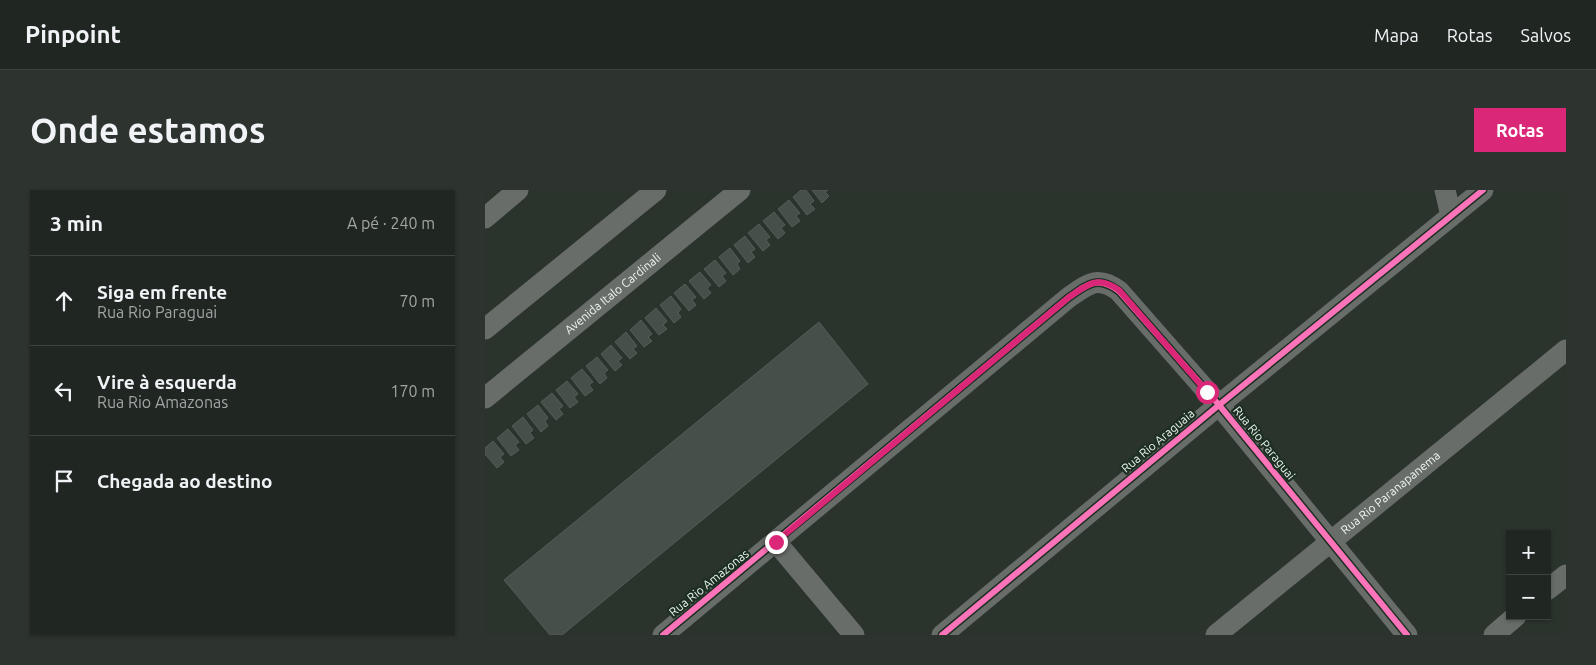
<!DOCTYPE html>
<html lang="pt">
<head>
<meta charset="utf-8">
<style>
  :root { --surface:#202722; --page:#2d332f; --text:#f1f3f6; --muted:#a2a5a5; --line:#3d4440; --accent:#db2777 }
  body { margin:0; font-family:Ubuntu,sans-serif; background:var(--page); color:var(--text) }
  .controls { position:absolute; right:15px; bottom:15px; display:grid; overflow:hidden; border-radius:0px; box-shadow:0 1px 4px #0004 }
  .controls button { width:45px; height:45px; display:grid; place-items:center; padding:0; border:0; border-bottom:1px solid var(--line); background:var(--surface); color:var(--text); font:25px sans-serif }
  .stop { position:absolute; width:15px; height:15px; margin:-11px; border:4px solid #db2777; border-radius:50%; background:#fff }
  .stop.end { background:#db2777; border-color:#fff; box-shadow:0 1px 5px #0008 }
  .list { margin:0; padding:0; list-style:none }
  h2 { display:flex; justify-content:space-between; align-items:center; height:65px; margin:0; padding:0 20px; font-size:21px }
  h2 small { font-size:16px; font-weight:400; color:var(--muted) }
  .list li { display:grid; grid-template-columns:32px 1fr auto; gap:15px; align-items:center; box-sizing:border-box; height:90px; padding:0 20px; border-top:1px solid var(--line) }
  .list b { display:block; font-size:19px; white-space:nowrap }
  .list p { margin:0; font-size:16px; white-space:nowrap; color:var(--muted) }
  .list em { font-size:16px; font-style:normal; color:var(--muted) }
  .icon { flex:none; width:28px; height:28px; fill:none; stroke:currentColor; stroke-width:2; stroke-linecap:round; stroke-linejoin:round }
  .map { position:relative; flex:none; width:1081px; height:445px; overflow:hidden; border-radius:0px }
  header { display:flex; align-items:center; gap:30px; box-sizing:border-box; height:70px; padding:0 25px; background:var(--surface); border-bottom:1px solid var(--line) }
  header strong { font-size:24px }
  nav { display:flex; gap:28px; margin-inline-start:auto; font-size:18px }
  .intro { display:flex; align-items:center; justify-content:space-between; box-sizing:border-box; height:120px; padding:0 30px }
  h1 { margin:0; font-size:35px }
  .button { padding:12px 22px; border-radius:0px; background:var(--accent); color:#fff; font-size:18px; font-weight:700 }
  main { display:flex; gap:30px; padding:0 30px }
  aside { flex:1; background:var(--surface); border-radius:0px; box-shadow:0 1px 4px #0004 }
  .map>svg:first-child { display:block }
  .building { fill:#464f49; stroke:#545d57 }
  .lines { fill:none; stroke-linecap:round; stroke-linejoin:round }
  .minor { stroke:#696d6a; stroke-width:21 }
  .cycleway-casing { stroke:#1d2e22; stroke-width:9 }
  .cycleway { stroke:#fb73b8; stroke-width:6 }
  .route { stroke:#db2777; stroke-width:6 }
  .labels { text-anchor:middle; stroke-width:4.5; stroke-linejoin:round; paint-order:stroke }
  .street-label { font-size:12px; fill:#ebf6ee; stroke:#1d2e22 }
</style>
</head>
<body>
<header>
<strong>Pinpoint</strong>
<nav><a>Mapa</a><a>Rotas</a><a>Salvos</a></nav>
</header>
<div class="intro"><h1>Onde estamos</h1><a class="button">Rotas</a></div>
<main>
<aside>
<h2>3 min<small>A pé · 240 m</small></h2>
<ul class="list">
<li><svg class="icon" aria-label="ahead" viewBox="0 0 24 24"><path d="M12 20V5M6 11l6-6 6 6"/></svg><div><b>Siga em frente</b><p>Rua Rio Paraguai</p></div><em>70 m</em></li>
<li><svg class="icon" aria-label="left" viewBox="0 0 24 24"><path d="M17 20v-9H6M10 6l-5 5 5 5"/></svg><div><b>Vire à esquerda</b><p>Rua Rio Amazonas</p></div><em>170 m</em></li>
<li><svg class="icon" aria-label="arrive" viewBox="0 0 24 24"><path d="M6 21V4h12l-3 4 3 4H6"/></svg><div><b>Chegada ao destino</b></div></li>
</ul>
</aside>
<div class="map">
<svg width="1081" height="445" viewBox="0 0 1081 445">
  <rect width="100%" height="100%" fill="#2a342d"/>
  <!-- building -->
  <g class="building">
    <path d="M316 0H321L329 11 325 14 330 19 322 25 308 7Z"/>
    <path d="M327 0H343L340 2 344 6 337 13Z"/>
    <path d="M304 10 315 23 311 26 315 31 307 37 293 19Z"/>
    <path d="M289 22 300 35 296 38 300 43 293 49 278 31Z"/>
    <path d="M274 34 285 47 281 50 285 55 278 61 263 43Z"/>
    <path d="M260 46 270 59 266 62 270 67 263 73 249 55Z"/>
    <path d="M245 58 255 71 252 74 255 79 248 85 234 67Z"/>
    <path d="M230 70 241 83 237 86 241 91 234 97 219 79Z"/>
    <path d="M215 82 226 95 222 98 226 103 219 109 204 91Z"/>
    <path d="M200 94 211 107 207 110 211 115 204 121 189 103Z"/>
    <path d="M186 106 196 119 193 123 196 127 189 133 175 115Z"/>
    <path d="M171 118 182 131 178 135 182 139 174 145 160 128Z"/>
    <path d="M156 130 167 144 163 147 167 151 159 157 145 140Z"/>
    <path d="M334 132 383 194 77 445H65L19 390Z"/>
    <path d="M141 142 152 156 148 159 152 163 145 169 130 152Z"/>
    <path d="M126 155 137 168 133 171 137 175 130 181 116 164Z"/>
    <path d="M112 167 123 180 119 183 122 188 115 194 101 176Z"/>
    <path d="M97 179 108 192 104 195 108 200 100 206 86 188Z"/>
    <path d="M82 191 93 204 89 207 93 212 85 218 71 200Z"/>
    <path d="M67 203 78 216 74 219 78 224 71 230 56 212Z"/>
    <path d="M53 215 63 228 60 231 63 236 56 242 42 224Z"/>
    <path d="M38 227 48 240 45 243 49 248 41 254 27 236Z"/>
    <path d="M23 239 34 252 30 255 34 260 26 266 12 248Z"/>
    <path d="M8 251 19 264 15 267 19 272 12 278 0 264V258Z"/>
  </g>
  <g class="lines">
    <!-- minor -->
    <g class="minor">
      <path d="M960 0 966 26"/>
      <path d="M0 28 33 0"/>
      <path d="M0 139 171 0"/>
      <path id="s1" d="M0 208 255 0"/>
      <path d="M291 352 369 445"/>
      <path d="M1062 400 1081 385"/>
      <path d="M178 445 583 108C603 94 612 85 634 101L734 215 922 445"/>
      <path d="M457 445 734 215 998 0"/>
      <path id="s2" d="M731 445 1081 160"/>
      <path d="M1009 445 1031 426"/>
    </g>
    <defs>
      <g id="cycleway">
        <path d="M178 445 583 108C603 94 612 85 634 101L734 215 922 445"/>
        <path d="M457 445 734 215 998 0"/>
      </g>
    </defs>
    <!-- cycleway casing -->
    <use href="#cycleway" class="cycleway-casing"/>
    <!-- cycleway -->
    <use href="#cycleway" class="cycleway"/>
  </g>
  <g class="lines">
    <!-- route -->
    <path class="route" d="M291 352 583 108C603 94 612 85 634 100L722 202"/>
  </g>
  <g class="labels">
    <!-- street labels -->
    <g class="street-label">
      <text dy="4" stroke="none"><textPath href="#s1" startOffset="165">Avenida Italo Cardinali</textPath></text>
      <text transform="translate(673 251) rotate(-40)" y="4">Rua Rio Araguaia</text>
      <text transform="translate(779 253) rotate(51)" y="4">Rua Rio Paraguai</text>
      <text dy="4" stroke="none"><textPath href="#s2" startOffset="225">Rua Rio Paranapanema</textPath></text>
      <text transform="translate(224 393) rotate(-39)" y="4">Rua Rio Amazonas</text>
    </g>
  </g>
</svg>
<div class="controls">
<button>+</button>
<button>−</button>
</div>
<div class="stop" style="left:722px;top:202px"></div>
<div class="stop end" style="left:291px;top:352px"></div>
</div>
</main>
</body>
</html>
